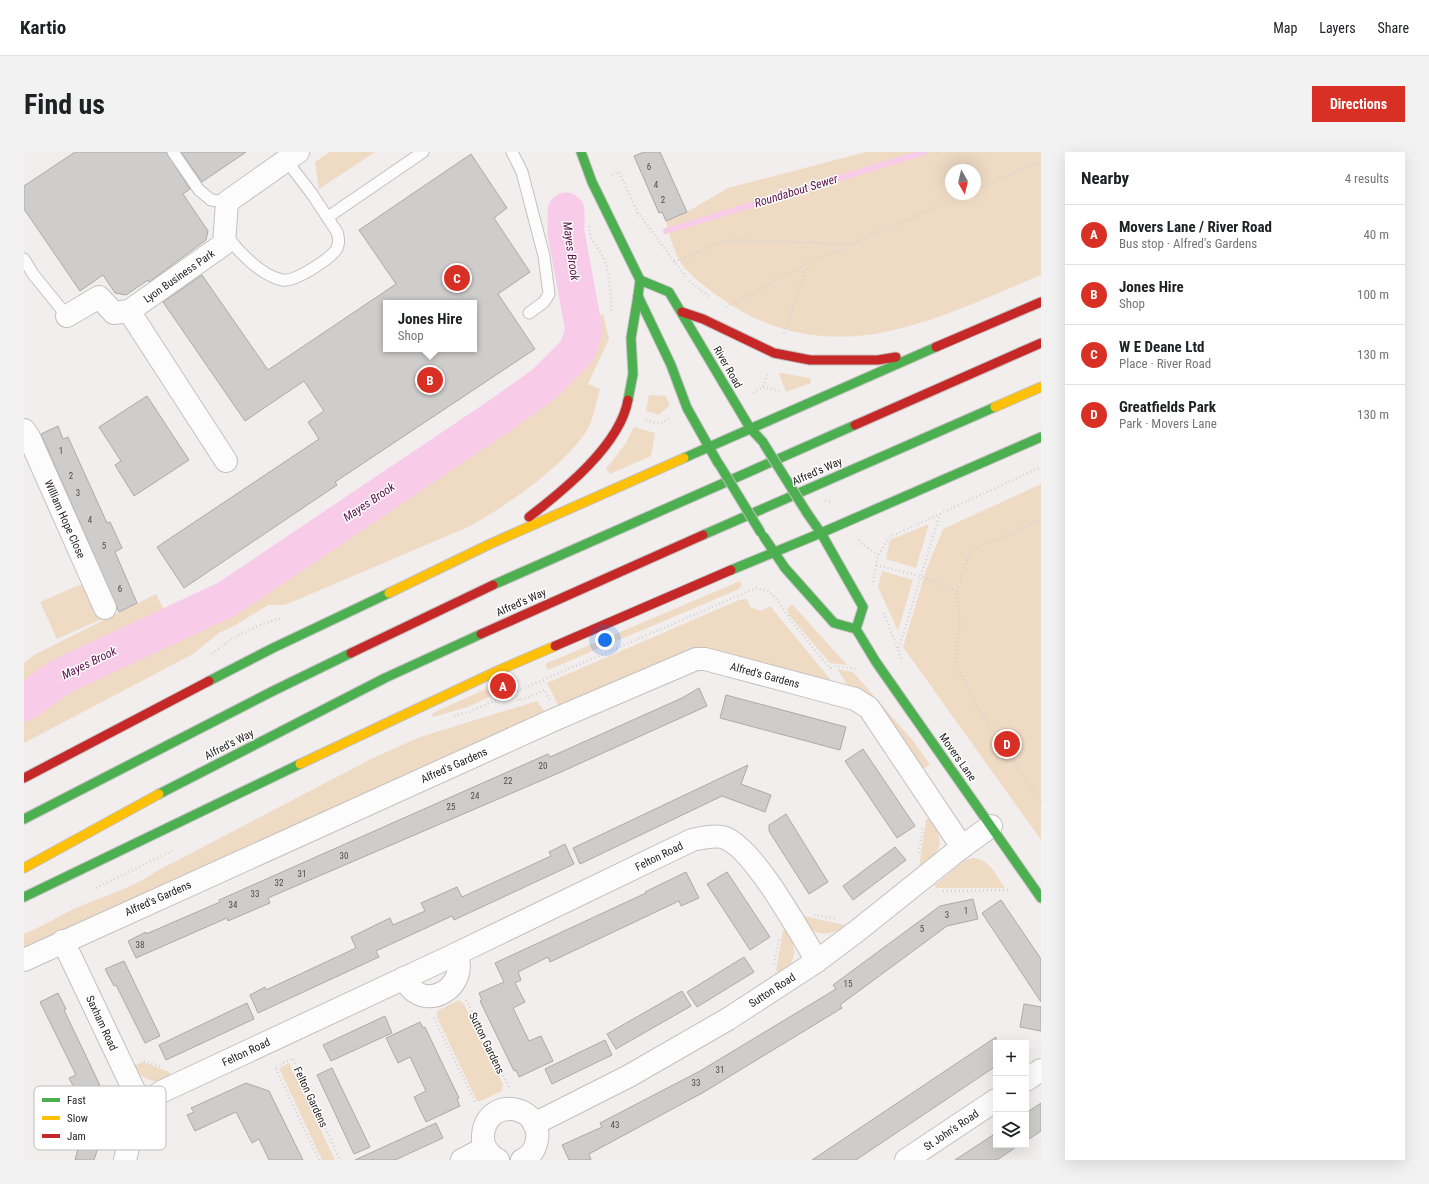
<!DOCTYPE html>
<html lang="en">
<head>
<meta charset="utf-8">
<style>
  :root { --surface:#fff; --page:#f2f2f2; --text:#202124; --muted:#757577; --line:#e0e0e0; --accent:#d93025 }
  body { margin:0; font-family:"Roboto Condensed",sans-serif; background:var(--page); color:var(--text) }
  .controls { position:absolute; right:12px; bottom:12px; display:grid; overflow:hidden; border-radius:0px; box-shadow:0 4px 16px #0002 }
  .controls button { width:36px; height:36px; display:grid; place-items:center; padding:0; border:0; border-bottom:1px solid var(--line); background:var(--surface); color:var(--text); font:20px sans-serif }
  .compass { position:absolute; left:921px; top:12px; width:36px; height:36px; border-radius:50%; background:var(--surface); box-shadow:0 4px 16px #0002; rotate:172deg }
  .you { position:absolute; left:581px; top:488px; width:14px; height:14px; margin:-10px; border:3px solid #fff; border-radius:50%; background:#1a73e8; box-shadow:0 0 0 6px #1a73e833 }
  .badge { display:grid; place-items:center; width:26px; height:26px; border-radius:50%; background:var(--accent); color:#fff; font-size:13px; font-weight:700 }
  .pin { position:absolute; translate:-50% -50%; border:2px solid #fff; box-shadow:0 1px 4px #0006 }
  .popup { position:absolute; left:359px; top:148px; width:94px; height:52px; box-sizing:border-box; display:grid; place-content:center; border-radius:0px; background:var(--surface); filter:drop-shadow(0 1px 3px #0005); font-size:13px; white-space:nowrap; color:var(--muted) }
  .popup b { font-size:15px; color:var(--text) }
  .popup::after { content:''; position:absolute; left:50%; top:100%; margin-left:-8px; border:8px solid transparent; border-top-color:var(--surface) }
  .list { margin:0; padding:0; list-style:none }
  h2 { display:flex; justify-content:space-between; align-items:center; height:52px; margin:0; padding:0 16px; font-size:17px }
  h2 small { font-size:13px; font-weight:400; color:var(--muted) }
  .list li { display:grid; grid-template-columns:26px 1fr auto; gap:12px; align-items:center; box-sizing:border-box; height:60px; padding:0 16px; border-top:1px solid var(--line) }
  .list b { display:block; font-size:15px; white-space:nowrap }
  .list p { margin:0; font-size:13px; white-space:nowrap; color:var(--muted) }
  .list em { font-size:13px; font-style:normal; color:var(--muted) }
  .icon { flex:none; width:22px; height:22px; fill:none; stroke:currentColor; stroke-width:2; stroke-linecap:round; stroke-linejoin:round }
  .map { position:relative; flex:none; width:1017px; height:1008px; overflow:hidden; border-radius:0px }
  header { display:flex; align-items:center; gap:24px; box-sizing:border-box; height:56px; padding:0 20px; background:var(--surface); border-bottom:1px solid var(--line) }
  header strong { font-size:19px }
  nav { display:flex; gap:22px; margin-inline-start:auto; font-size:14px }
  .intro { display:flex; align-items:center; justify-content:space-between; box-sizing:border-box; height:96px; padding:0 24px }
  h1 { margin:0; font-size:28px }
  .button { padding:10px 18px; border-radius:0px; background:var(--accent); color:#fff; font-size:14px; font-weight:700 }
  main { display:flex; gap:24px; padding:0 24px }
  aside { flex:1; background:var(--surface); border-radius:0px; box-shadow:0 4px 16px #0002 }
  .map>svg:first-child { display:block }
  .green { fill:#efdac4; fill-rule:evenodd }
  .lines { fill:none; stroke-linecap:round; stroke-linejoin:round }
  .stream { stroke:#f8cbe9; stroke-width:6 }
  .river { stroke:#f8cbe9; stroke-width:37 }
  .building { fill:#cfcccc; stroke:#aca9aa; fill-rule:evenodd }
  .lane-casing { stroke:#c3c0bf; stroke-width:13 }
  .street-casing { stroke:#c3c0bf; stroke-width:24 }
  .fast-casing { stroke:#c3c0bf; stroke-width:11 }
  .slow-casing { stroke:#c3c0bf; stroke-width:11 }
  .jam-casing { stroke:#c3c0bf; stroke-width:11 }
  .path { stroke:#d3d2d2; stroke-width:2.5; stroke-dasharray:1 3; stroke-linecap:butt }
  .lane { stroke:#fdfcfc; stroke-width:11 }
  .street { stroke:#fdfcfc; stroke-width:22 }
  .fast { stroke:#4caf50; stroke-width:9 }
  .slow { stroke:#ffc107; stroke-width:9 }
  .jam { stroke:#c62828; stroke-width:9 }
  .fast-bridge-casing { stroke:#c3c0bf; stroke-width:11; stroke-linecap:butt }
  .path-bridge { stroke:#d3d2d2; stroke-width:2.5; stroke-dasharray:1 3; stroke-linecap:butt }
  .fast-bridge { stroke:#4caf50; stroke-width:9 }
  .labels { text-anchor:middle; stroke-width:3; stroke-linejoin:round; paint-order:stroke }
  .number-label { font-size:9px; fill:#504d4d }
  .street-label { font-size:11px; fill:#262323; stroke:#fff }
  .water-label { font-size:12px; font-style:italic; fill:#581249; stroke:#fff }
  .key { fill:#fff; stroke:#bebdbd; stroke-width:1 }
  .key-label { font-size:11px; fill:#262323 }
</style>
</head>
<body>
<header>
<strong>Kartio</strong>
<nav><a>Map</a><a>Layers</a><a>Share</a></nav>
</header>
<div class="intro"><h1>Find us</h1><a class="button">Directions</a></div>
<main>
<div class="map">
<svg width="1017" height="1008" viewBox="0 0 1017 1008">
  <rect width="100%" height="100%" fill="#f2eeee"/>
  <!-- green -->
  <g class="green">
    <path d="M306 0H351L295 37 291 10Z"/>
    <path d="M842 0H1017V123C917 164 823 217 717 159 699 148 673 131 659 114 650 102 646 84 642 69L663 60 704 36ZM927 18H951V42H927Z"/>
    <path d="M579 162 585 187 564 232 576 237C572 250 570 267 563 278 541 314 481 355 444 375L261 453H244L210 474 195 481 169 502 0 591V511L10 503 132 442 140 458 214 422 497 230 543 192 554 207 567 189 569 167Z"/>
    <path d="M757 221 786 226 787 231 762 240 755 222Z"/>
    <path d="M625 243 642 244 646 253 635 263 622 259Z"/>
    <path d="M610 275 631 281 627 304 586 322 582 317 602 291Z"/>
    <path d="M1017 332V688L879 495 902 418 919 377Z"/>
    <path d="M905 372 892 416 862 407 866 388Z"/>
    <path d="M858 419 889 428 874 479 854 435Z"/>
    <path d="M716 429 718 434 713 438 524 518 521 512Z"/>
    <path d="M55 433 61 434 80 466 33 487 16 450Z"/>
    <path d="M723 447 726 455 737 459 746 454 806 527 807 531 675 497 535 555 523 531 715 448Z"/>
    <path d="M768 452 823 513 806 511 765 463 763 457Z"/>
    <path d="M813 517 829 520 890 590 906 613 897 618 824 534Z"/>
    <path d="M466 535 469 543 444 555 409 565 407 562Z"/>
    <path d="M513 549 522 562 185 712 0 799V782C18 775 34 764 52 756 79 744 109 736 133 719L349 606 396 585Z"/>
    <path d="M904 666C923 691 918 698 895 716L902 668Z"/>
    <path d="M949 706C967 708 971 722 981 736H912L911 733 941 708Z"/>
    <path d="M780 764 821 773C807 786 784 785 780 764Z"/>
    <path d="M763 777C773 797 774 808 756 823L752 818 759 778Z"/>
    <path d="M435 848 440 852 479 932 478 939 456 949H453L413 865V859Z"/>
    <path d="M119 910 145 920 148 927C131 933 119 928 108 914Z"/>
    <path d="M265 911 311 1008H298L255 916Z"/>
  </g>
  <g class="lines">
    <!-- stream -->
    <path class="stream" d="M642 79 901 0"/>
    <!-- river -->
    <path class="river" d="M0 551 36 525 203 447 478 262 520 232 553 199 560 178 542 81V59"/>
  </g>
  <!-- building -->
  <g class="building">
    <path d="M51 0H142L166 37 159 42 184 79 182 88 125 130 124 128 102 143 91 141 79 123 56 139 0 57V34Z"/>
    <path d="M157 0H222L178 30Z"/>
    <path d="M620 0H636L663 60 642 69 638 60 635 61 610 4Z"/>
    <path d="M447 2 483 56 470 66 506 120 474 142 511 197 311 330 313 333 160 436 133 395 295 287 284 270 300 259 280 229 221 269 139 150 178 123 244 218 372 132 335 78ZM362 151H450V197H362Z"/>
    <path d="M123 244 165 308 110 344 91 313 97 309 75 275Z"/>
    <path d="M34 274 39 287 44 285 83 371 86 370 98 396 91 400 113 451 95 460 17 282Z"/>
    <path d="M675 536 683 554 537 620 244 746 246 751 204 769 203 766 112 806 104 789 122 780V782L196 750 195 748 524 602 526 605 658 546Z"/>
    <path d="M702 543 822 575 816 598 696 566Z"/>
    <path d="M839 597 891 674 873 686 821 609Z"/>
    <path d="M724 613 717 632 747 643 741 660 698 644 556 712 549 696Z"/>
    <path d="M762 662 804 730 785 742 745 679V673Z"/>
    <path d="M541 692 550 712 430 768 428 764 352 799 355 805 234 861 226 843 241 835 242 838 332 796 327 785 366 766 369 773 401 759 397 751 433 735 438 745 527 704 525 700Z"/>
    <path d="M871 695 882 708 829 748 819 734Z"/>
    <path d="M662 720 675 746 657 754 655 749 526 810 524 805 494 820 497 828 491 831 501 850 489 856 505 889 517 884 529 909 495 925 492 918 490 919 456 849 458 848 455 841 480 830 471 811 622 741 621 740Z"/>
    <path d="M703 720 746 785 726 798 683 732Z"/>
    <path d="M949 747 954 767 923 774 816 853 818 856 680 940 565 1002 567 1008H545L538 993 578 975 576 971 676 919 812 837 809 833 916 754Z"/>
    <path d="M977 748 1017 807V850L958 761Z"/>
    <path d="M720 805 730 820 673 855 663 840Z"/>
    <path d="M100 809 136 884 121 891 92 833 90 834 81 817Z"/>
    <path d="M658 839 667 854 592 897 583 882Z"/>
    <path d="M34 841 42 857 40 858 82 946 74 996 70 1008H51L55 993H51L58 951 45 926 52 923 16 850Z"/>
    <path d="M223 851 230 867 142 908 135 893Z"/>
    <path d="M1000 852 1017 855V879L996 875Z"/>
    <path d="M361 864 368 881 307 909 299 893Z"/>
    <path d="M396 870 399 876 401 875 421 917 435 946 433 947 436 954 402 970 390 945 402 939 386 905 374 911 362 886Z"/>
    <path d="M972 885V914L832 1008H788Z"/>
    <path d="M581 888 588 903 528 932 521 917Z"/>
    <path d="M308 916 346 995 330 1002 293 923Z"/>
    <path d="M222 931 245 939 279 1008H245L235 987 228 991 212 960 171 979 163 963 170 960 167 956Z"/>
    <path d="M1017 951V979L1002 989V961Z"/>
    <path d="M412 971 419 986 371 1008H331Z"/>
    <path d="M972 981V993H995L973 1008H931Z"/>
  </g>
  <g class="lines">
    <defs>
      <g id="lane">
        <path d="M149 0 175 38 187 48 203 50"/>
        <path d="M488 0 498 20 520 104 525 142 520 150 505 161"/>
        <path d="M304 65 399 0"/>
        <path d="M202 83C214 99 238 125 259 128 271 130 304 108 312 98 315 93 315 86 313 80L288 42 262 8"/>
        <path d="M0 107 9 122 43 164"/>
      </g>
      <g id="street">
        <path d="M105 159 202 309"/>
        <path d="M43 164 75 145 90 161 105 159 200 92 203 50 274 0"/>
        <path d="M0 278 5 285 81 456"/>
        <path d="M39 789 117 953"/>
        <path d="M0 808 534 566 672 507H681L831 547 845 556 938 695"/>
        <path d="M380 826C399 865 447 834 432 802"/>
        <path d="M1002 928 1017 918"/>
        <path d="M510 972 605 924 704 867 793 809 833 779 938 695 967 674"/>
        <path d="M101 1008 111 968 117 953 139 939 432 802 668 688C677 686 688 683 698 685 728 692 776 781 793 809"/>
        <path d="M438 1008 461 996"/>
        <path d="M474 1008C465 1003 458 994 459 983 463 941 523 954 512 992 510 999 505 1005 498 1008"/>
        <path d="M882 1008 972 948"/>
      </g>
      <g id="fast">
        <path d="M557 0 568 30 616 128 614 144 647 213 663 256 694 311"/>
        <path d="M616 128 645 140 726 276 739 290"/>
        <path d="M604 248 609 222 607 186 614 144"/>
        <path d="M660 306 912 195"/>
        <path d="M783 361 797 381 839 455 832 477"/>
        <path d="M679 383 971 255"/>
        <path d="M740 385 761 416 810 471 832 477 852 510 1017 746"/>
        <path d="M707 418 797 381 1017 285"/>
        <path d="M469 433 831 273"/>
        <path d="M185 529 249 496 365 441"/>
        <path d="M135 642 361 526 457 482"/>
        <path d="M0 667 249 539 327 501"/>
        <path d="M0 745 276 612"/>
      </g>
      <g id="slow">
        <path d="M971 255 1017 235"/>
        <path d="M365 441 466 392 660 306"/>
        <path d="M276 612 473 519 531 494"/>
        <path d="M0 716 135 642"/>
      </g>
      <g id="jam">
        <path d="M658 160 679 167 750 201 786 208H854L872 205"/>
        <path d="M912 195 1017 150"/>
        <path d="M831 273 1017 191"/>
        <path d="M505 365C540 338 596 293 604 248"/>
        <path d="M457 482 679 383"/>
        <path d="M531 494 707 418"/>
        <path d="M327 501 469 433"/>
        <path d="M0 626 185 529"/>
      </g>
    </defs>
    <!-- lane casing -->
    <use href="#lane" class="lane-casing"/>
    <!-- street casing -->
    <use href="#street" class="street-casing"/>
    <!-- fast casing -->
    <use href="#fast" class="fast-casing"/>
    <!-- slow casing -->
    <use href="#slow" class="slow-casing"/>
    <!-- jam casing -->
    <use href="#jam" class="jam-casing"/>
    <!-- path -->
    <g class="path">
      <path d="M588 23 595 20 614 61 662 125"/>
      <path d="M951 38 1017 9"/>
      <path d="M565 74C564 86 574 95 579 105 587 121 586 143 588 161"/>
      <path d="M650 110 703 88 828 92 942 42"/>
      <path d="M665 129 686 145"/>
      <path d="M702 155 784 111 826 93"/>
      <path d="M760 181 784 112"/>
      <path d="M739 235 756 239"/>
      <path d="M729 241 739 235 744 221"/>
      <path d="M622 268 635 272 645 267"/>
      <path d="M835 388 837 391 854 403"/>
      <path d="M852 413 896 424 933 439 936 473 931 511 955 557 1017 650"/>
      <path d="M849 430 854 403 866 385 1017 315"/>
      <path d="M933 439 946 399 1017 368"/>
      <path d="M860 461 878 508"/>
      <path d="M875 496 916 362"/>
      <path d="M188 502C206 486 234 472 258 466"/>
      <path d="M807 516 811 514 831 517"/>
      <path d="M491 540 495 549 521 538 526 548"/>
      <path d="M430 564 445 560 732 436 744 439 752 446 765 466 808 519"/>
      <path d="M895 701 899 675"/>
      <path d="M72 736 148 699"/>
      <path d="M919 739 986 738"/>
      <path d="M790 763 813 767"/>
      <path d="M750 812 755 787"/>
      <path d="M442 848 486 937"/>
      <path d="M410 866 452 951"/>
      <path d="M120 909 138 915"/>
      <path d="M295 1008 251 915 269 906 316 1008"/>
    </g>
    <!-- lane -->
    <use href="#lane" class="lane"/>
    <!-- street -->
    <use href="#street" class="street"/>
    <!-- fast -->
    <use href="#fast" class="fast"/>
    <!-- slow -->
    <use href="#slow" class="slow"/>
    <!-- jam -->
    <use href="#jam" class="jam"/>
    <defs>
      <g id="fast-bridge">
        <path d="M740 292 783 361"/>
        <path d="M695 312 737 381"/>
      </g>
    </defs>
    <!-- fast-bridge casing -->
    <use href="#fast-bridge" class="fast-bridge-casing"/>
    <!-- path-bridge -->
    <path class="path-bridge" d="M801 349 806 350"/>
    <!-- fast-bridge -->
    <use href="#fast-bridge" class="fast-bridge"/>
  </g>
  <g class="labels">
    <!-- number labels -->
    <g class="number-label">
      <text x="625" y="18">6</text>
      <text x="632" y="36">4</text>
      <text x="639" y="51">2</text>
      <text x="37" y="302">1</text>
      <text x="47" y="327">2</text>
      <text x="54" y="344">3</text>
      <text x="66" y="371">4</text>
      <text x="80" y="397">5</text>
      <text x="96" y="440">6</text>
      <text x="519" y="617">20</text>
      <text x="484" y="632">22</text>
      <text x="451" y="647">24</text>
      <text x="427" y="658">25</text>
      <text x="320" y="707">30</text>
      <text x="278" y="725">31</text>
      <text x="255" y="734">32</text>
      <text x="231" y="745">33</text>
      <text x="209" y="756">34</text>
      <text x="942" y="762">1</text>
      <text x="923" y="766">3</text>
      <text x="898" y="780">5</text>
      <text x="116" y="796">38</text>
      <text x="824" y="835">15</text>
      <text x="696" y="921">31</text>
      <text x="672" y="934">33</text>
      <text x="591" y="976">43</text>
    </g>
    <!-- street labels -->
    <g class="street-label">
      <text transform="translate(155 124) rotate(-35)" y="4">Lyon Business Park</text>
      <text transform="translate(704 215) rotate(60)" y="4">River Road</text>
      <text transform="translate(793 319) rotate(-24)" y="4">Alfred's Way</text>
      <text transform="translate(41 367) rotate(66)" y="4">William Hope Close</text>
      <text transform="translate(497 450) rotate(-24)" y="4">Alfred's Way</text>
      <text transform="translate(741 523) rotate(15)" y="4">Alfred's Gardens</text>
      <text transform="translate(205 592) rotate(-27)" y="4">Alfred's Way</text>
      <text transform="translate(934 605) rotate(55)" y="4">Movers Lane</text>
      <text transform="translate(430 613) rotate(-24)" y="4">Alfred's Gardens</text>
      <text transform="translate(635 704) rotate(-26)" y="4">Felton Road</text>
      <text transform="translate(134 746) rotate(-24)" y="4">Alfred's Gardens</text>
      <text transform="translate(748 838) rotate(-33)" y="4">Sutton Road</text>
      <text transform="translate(78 871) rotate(65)" y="4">Saxham Road</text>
      <text transform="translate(463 891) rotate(64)" y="4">Sutton Gardens</text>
      <text transform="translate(222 900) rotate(-25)" y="4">Felton Road</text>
      <text transform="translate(287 945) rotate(65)" y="4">Felton Gardens</text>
      <text transform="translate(927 978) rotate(-34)" y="4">St John's Road</text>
    </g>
    <!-- water labels -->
    <g class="water-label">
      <text transform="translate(772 39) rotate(-17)" y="4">Roundabout Sewer</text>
      <text transform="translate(547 99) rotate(82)" y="4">Mayes Brook</text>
      <text transform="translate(345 350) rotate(-34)" y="4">Mayes Brook</text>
      <text transform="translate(65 511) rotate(-26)" y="4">Mayes Brook</text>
    </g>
  </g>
  <!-- legend -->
  <rect x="10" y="934" width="132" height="64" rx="6" class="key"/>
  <rect x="18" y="946" width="18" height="4" fill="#4caf50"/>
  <rect x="18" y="964" width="18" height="4" fill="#ffc107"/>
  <rect x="18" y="982" width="18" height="4" fill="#c62828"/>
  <g class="key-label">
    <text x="43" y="952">Fast</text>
    <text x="43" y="970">Slow</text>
    <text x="43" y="988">Jam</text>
  </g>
</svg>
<div class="controls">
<button>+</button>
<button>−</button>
<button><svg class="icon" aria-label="layers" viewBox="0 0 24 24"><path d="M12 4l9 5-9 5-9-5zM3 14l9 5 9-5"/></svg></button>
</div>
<svg class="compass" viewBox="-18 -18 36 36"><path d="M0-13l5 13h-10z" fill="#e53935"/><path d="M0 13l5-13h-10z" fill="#757577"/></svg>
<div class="you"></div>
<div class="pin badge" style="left:479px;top:534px">A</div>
<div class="pin badge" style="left:406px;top:228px">B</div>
<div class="popup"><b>Jones Hire</b>Shop</div>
<div class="pin badge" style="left:433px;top:126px">C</div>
<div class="pin badge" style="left:983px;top:592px">D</div>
</div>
<aside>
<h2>Nearby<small>4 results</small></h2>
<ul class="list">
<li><span class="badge">A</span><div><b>Movers Lane / River Road</b><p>Bus stop · Alfred's Gardens</p></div><em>40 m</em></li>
<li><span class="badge">B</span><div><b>Jones Hire</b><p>Shop</p></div><em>100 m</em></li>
<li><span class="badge">C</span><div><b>W E Deane Ltd</b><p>Place · River Road</p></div><em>130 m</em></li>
<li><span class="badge">D</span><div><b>Greatfields Park</b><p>Park · Movers Lane</p></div><em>130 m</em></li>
</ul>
</aside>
</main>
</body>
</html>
